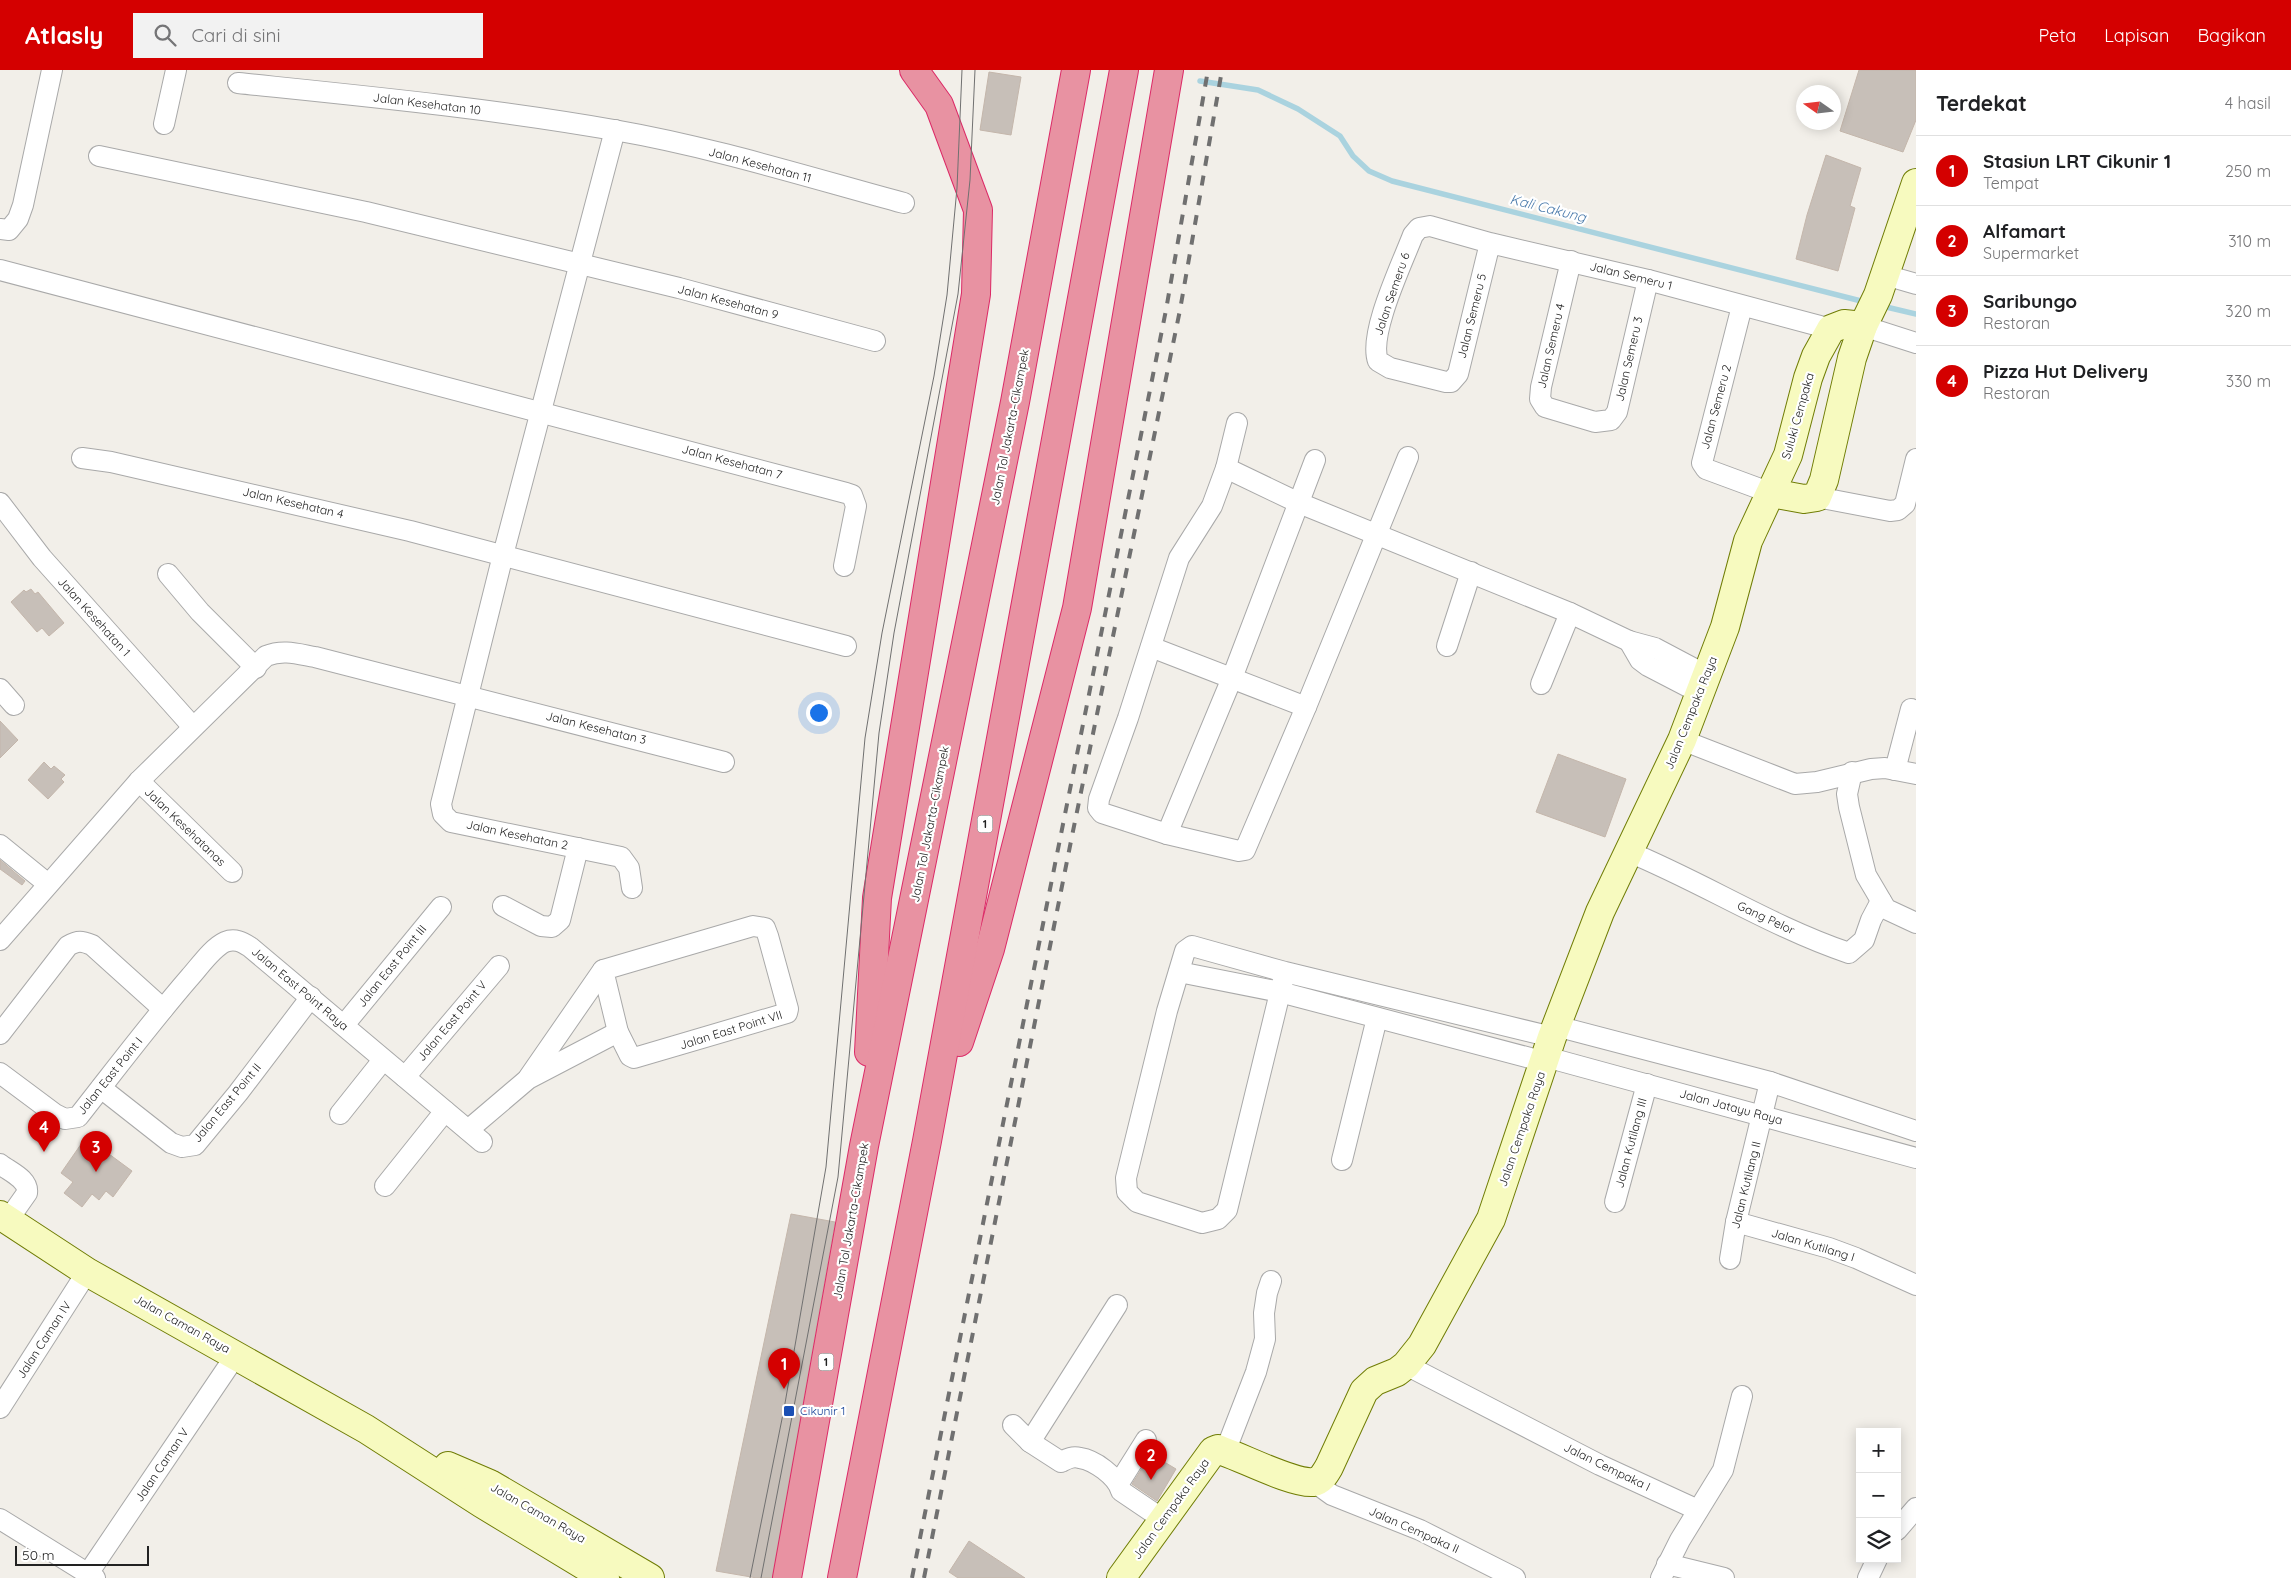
<!DOCTYPE html>
<html lang="id">
<head>
<meta charset="utf-8">
<style>
  :root { --surface:#fff; --page:#f2f2f2; --text:#202124; --muted:#757577; --line:#e0e0e0; --accent:#d40000 }
  body { margin:0; font-family:Quicksand,sans-serif; background:var(--page); color:var(--text) }
  .controls { position:absolute; right:15px; bottom:15px; display:grid; overflow:hidden; border-radius:0px; box-shadow:0 2px 12px #0003 }
  .controls button { width:45px; height:45px; display:grid; place-items:center; padding:0; border:0; border-bottom:1px solid var(--line); background:var(--surface); color:var(--text); font:25px sans-serif }
  .compass { position:absolute; left:1796px; top:15px; width:45px; height:45px; border-radius:50%; background:var(--surface); box-shadow:0 2px 12px #0003; rotate:284deg }
  .scale { position:absolute; left:15px; bottom:12px; width:134px; box-sizing:border-box; padding-left:5px; border:2px solid #222; border-top:0; font-size:14px; line-height:18px; white-space:nowrap; color:#222; -webkit-text-stroke:4px #fff; paint-order:stroke }
  .you { position:absolute; left:818px; top:642px; width:18px; height:18px; margin:-12px; border:4px solid #fff; border-radius:50%; background:#1a73e8; box-shadow:0 0 0 8px #1a73e833 }
  .badge { display:grid; place-items:center; width:32px; height:32px; border-radius:50%; background:var(--accent); color:#fff; font-size:16px; font-weight:700 }
  .pin { position:absolute; translate:-50% -41px; filter:drop-shadow(0 1px 2px #0008) }
  .pin::after { content:''; position:absolute; top:26px; width:18px; height:15px; background:inherit; clip-path:polygon(0 0,100% 0,50% 100%) }
  .list { margin:0; padding:0; list-style:none }
  h2 { display:flex; justify-content:space-between; align-items:center; height:65px; margin:0; padding:0 20px; font-size:21px }
  h2 small { font-size:16px; font-weight:400; color:var(--muted) }
  .list li { display:grid; grid-template-columns:32px 1fr auto; gap:15px; align-items:center; box-sizing:border-box; height:70px; padding:0 20px; border-top:1px solid var(--line) }
  .list b { display:block; font-size:19px; white-space:nowrap }
  .list p { margin:0; font-size:16px; white-space:nowrap; color:var(--muted) }
  .list em { font-size:16px; font-style:normal; color:var(--muted) }
  .icon { flex:none; width:28px; height:28px; fill:none; stroke:currentColor; stroke-width:2; stroke-linecap:round; stroke-linejoin:round }
  .map { position:relative; flex:none; width:1916px; height:1508px; overflow:hidden }
  header { display:flex; align-items:center; gap:30px; box-sizing:border-box; height:70px; padding:0 25px; background:var(--accent); color:#fff }
  header strong { font-size:24px }
  nav { display:flex; gap:28px; margin-inline-start:auto; font-size:18px }
  .search { width:350px; height:45px; background:var(--page); display:flex; align-items:center; gap:12px; box-sizing:border-box; padding:0 18px; border-radius:0px; color:var(--muted); font-size:19px }
  main { display:flex }
  aside { flex:1; background:var(--surface) }
  .map>svg:first-child { display:block }
  .lines { fill:none; stroke-linecap:round; stroke-linejoin:round }
  .stream { stroke:#aad3df; stroke-width:5.5 }
  .building { fill:#c7bfb8; stroke:#c4b6ab }
  .street-casing { stroke:#a9a9a9; stroke-width:22 }
  .secondary-casing { stroke:#707d05; stroke-width:30 }
  .highway-casing { stroke:#dc2a67; stroke-width:30 }
  .street { stroke:#fff; stroke-width:20 }
  .secondary { stroke:#f7fabf; stroke-width:28 }
  .highway { stroke:#e892a2; stroke-width:28 }
  .tram { stroke:#707070; stroke-width:1 }
  .rail { stroke:#707070; stroke-width:4; stroke-dasharray:10 10; stroke-linecap:butt }
  .transit-dot { fill:#1a4fb4; stroke:#fff; stroke-width:2 }
  .labels { text-anchor:middle; stroke-width:4.5; stroke-linejoin:round; paint-order:stroke }
  .shield { fill:#fff; stroke:#646464; stroke-width:1 }
  .shield-label { font-size:11px; font-weight:bold; fill:#222 }
  .street-label { font-size:12px; fill:#222; stroke:#fff }
  .transit-label { font-size:12px; fill:#164399; stroke:#fff; text-anchor:start }
  .water-label { font-size:14px; font-style:italic; fill:#4a7aab; stroke:#fff }
</style>
</head>
<body>
<header>
<strong>Atlasly</strong>
<div class="search"><svg class="icon" aria-label="search" viewBox="0 0 24 24"><circle cx="10" cy="10" r="6"/><path d="M15 15l6 6"/></svg>Cari di sini</div>
<nav><a>Peta</a><a>Lapisan</a><a>Bagikan</a></nav>
</header>
<main>
<div class="map">
<svg width="1916" height="1508" viewBox="0 0 1916 1508">
  <rect width="100%" height="100%" fill="#f2efe9"/>
  <g class="lines">
    <!-- stream -->
    <g class="stream">
      <path d="M1200 11 1258 20 1298 39 1340 66 1353 86 1369 101 1392 111 1865 232"/>
      <path d="M1882 236 1916 244"/>
    </g>
  </g>
  <!-- building -->
  <g class="building">
    <path d="M1859 0H1916V50L1903 82 1840 61Z"/>
    <path d="M989 2 1021 7 1011 65 980 60Z"/>
    <path d="M1826 85 1861 98 1850 136 1855 138 1838 201 1796 189 1807 145Z"/>
    <path d="M31 519 35 524 38 522 64 553 49 566 42 558 37 562 11 532 24 520 26 522Z"/>
    <path d="M0 651 18 670 0 688Z"/>
    <path d="M1558 684 1626 709 1605 767 1536 742Z"/>
    <path d="M44 692 51 699 54 696 65 705 61 709 64 712 48 729 28 710Z"/>
    <path d="M0 790 25 811 22 815 0 799Z"/>
    <path d="M86 1067 132 1101 113 1127 106 1121 99 1130 92 1124 82 1137 64 1123 73 1112 61 1103Z"/>
    <path d="M791 1144 835 1152 772 1508H757L716 1501Z"/>
    <path d="M1151 1384 1176 1399 1157 1431 1132 1414Z"/>
    <path d="M969 1471 1025 1508H958L949 1502Z"/>
  </g>
  <g class="lines">
    <defs>
      <g id="street">
        <path d="M238 13C363 26 489 38 614 60 712 77 808 107 904 133"/>
        <path d="M164 54 176 0"/>
        <path d="M615 60 503 485 441 734 443 744 451 752 621 787 629 798 632 818"/>
        <path d="M99 86 366 142 679 218 875 271"/>
        <path d="M0 159 9 160 18 149 23 135 52 0"/>
        <path d="M1490 173 1458 304 1451 312H1446L1390 298 1378 291C1368 264 1402 194 1413 165L1419 158 1430 156 1490 173 1648 210 1831 259"/>
        <path d="M1571 191 1541 317 1540 329 1545 337 1595 352 1611 350 1617 342 1648 210"/>
        <path d="M0 200 846 423 852 425 856 436 844 496"/>
        <path d="M1885 205 1916 214"/>
        <path d="M1742 236 1702 393 1706 399 1771 423"/>
        <path d="M1863 256 1916 273"/>
        <path d="M1237 353 1226 398 1212 436 1179 488 1128 648 1099 729 1098 738 1102 743 1167 764 1239 781 1245 780 1306 637 1408 387"/>
        <path d="M82 388 111 392 410 461 846 576"/>
        <path d="M1226 398 1299 433 1570 543 1629 571 1655 578 1706 605"/>
        <path d="M1817 427 1890 441 1898 440 1905 434 1916 389"/>
        <path d="M0 433 42 488 193 657"/>
        <path d="M168 504 200 542 256 598"/>
        <path d="M1629 571 1640 590 1648 596 1700 623"/>
        <path d="M1447 576 1471 502"/>
        <path d="M1151 577 1306 637"/>
        <path d="M1541 614 1570 543"/>
        <path d="M0 619 14 635"/>
        <path d="M1682 670 1795 714 1817 712 1871 699 1885 698 1916 704"/>
        <path d="M1895 700 1911 639"/>
        <path d="M1852 702 1847 724 1849 737 1866 805 1886 839 1916 853"/>
        <path d="M139 711 232 802"/>
        <path d="M1167 764 1232 608 1315 390"/>
        <path d="M0 775 48 814"/>
        <path d="M1629 782C1704 813 1772 857 1849 883L1864 870 1871 850 1881 831"/>
        <path d="M503 836 541 856 552 857 560 850 578 778"/>
        <path d="M753 856 765 858 768 866 788 939 787 943 634 988 630 986 618 962 603 900Z"/>
        <path d="M0 870 139 711 266 586C283 579 298 584 315 587L724 692"/>
        <path d="M1179 902 1280 922 1545 992"/>
        <path d="M1285 902 1227 1140 1218 1149 1202 1153 1137 1132 1127 1122 1126 1108 1167 941 1185 881 1192 876 1285 902 1552 967"/>
        <path d="M344 955 441 837"/>
        <path d="M1556 956 1770 1012 1916 1061"/>
        <path d="M0 964 68 876C78 870 82 871 92 875L163 939"/>
        <path d="M1546 987 1916 1088"/>
        <path d="M0 1003 55 1044 65 1049 78 1047C115 1000 151 952 190 907 200 896 212 878 225 872 235 868 242 872 250 877L482 1072"/>
        <path d="M405 1007 499 896"/>
        <path d="M529 1007 603 900"/>
        <path d="M101 1018 171 1073 182 1077 195 1075 238 1023 311 927"/>
        <path d="M340 1044 383 990"/>
        <path d="M468 1060 528 1009 618 962"/>
        <path d="M1342 1090 1377 948"/>
        <path d="M0 1094C10 1102 29 1109 27 1123L8 1150"/>
        <path d="M385 1116 445 1041"/>
        <path d="M1615 1132 1647 1014"/>
        <path d="M1736 1152 1829 1178 1856 1188 1916 1215"/>
        <path d="M1730 1189 1736 1152 1770 1012"/>
        <path d="M1406 1295 1600 1395 1698 1440"/>
        <path d="M0 1338 87 1202"/>
        <path d="M1013 1355 1030 1372 1061 1392C1067 1389 1072 1386 1080 1388 1094 1390 1117 1406 1121 1421L1164 1450"/>
        <path d="M1030 1372 1117 1235"/>
        <path d="M1225 1382 1256 1302 1265 1269 1264 1243 1267 1223 1271 1211"/>
        <path d="M1314 1412 1332 1425 1420 1460 1515 1508"/>
        <path d="M1119 1413 1146 1370"/>
        <path d="M0 1449 95 1508"/>
        <path d="M1897 1460 1916 1438"/>
        <path d="M1667 1494 1724 1508"/>
        <path d="M87 1505 236 1285"/>
        <path d="M1661 1508 1680 1470 1723 1400 1742 1326"/>
        <path d="M1868 1508 1877 1489"/>
      </g>
      <g id="secondary">
        <path d="M1771 423 1804 429 1817 427 1824 410 1852 288 1863 256 1878 225 1916 113"/>
        <path d="M0 1145 87 1202 366 1359 481 1433 605 1508"/>
        <path d="M448 1396 490 1414 650 1508"/>
        <path d="M1121 1508 1213 1381 1218 1379 1225 1382C1245 1389 1294 1414 1313 1412 1321 1411 1325 1404 1329 1397L1364 1321 1375 1311 1397 1302 1406 1295 1422 1275 1491 1149 1552 967 1600 842 1682 670 1725 557 1748 471 1788 385 1808 308 1816 286 1831 259 1844 254 1863 256"/>
      </g>
      <g id="highway">
        <path d="M959 972 990 879 1077 538 1169 0"/>
        <path d="M869 982 877 828 976 224 978 140 939 35 914 0"/>
        <path d="M787 1508 864 1076 1015 332 1076 0"/>
        <path d="M842 1508 927 1071 1124 0"/>
      </g>
    </defs>
    <!-- street casing -->
    <use href="#street" class="street-casing"/>
    <!-- secondary casing -->
    <use href="#secondary" class="secondary-casing"/>
    <!-- highway casing -->
    <use href="#highway" class="highway-casing"/>
    <!-- street -->
    <use href="#street" class="street"/>
    <!-- secondary -->
    <use href="#secondary" class="secondary"/>
    <!-- highway -->
    <use href="#highway" class="highway"/>
    <!-- tram -->
    <g class="tram">
      <path d="M750 1508 784 1339 826 1097 865 668 882 563 934 306 947 225 957 118 962 0"/>
      <path d="M761 1508 838 1107 879 663 894 563 958 224 970 110 975 0"/>
    </g>
    <!-- rail -->
    <g class="rail">
      <path d="M912 1508 1166 240 1208 0"/>
      <path d="M924 1508 1072 766 1180 240 1222 0"/>
    </g>
  </g>
  <!-- markers -->
  <rect class="transit-dot" x="783" y="1335" width="12" height="12" rx="2.5"/>
  <g class="labels">
    <!-- shield labels -->
    <g class="shield">
      <rect x="977.5" y="745.5" width="15" height="17" rx="4"/>
      <rect x="818.5" y="1283.5" width="15" height="17" rx="4"/>
    </g>
    <g class="shield-label">
      <text x="985" y="758">1</text>
      <text x="826" y="1296">1</text>
    </g>
    <!-- street labels -->
    <g class="street-label">
      <text transform="translate(427 34) rotate(7)" y="4">Jalan Kesehatan 10</text>
      <text transform="translate(760 95) rotate(15)" y="4">Jalan Kesehatan 11</text>
      <text transform="translate(1631 206) rotate(14)" y="4">Jalan Semeru 1</text>
      <text transform="translate(1392 224) rotate(-71)" y="4">Jalan Semeru 6</text>
      <text transform="translate(728 232) rotate(15)" y="4">Jalan Kesehatan 9</text>
      <text transform="translate(1472 246) rotate(-76)" y="4">Jalan Semeru 5</text>
      <text transform="translate(1551 276) rotate(-77)" y="4">Jalan Semeru 4</text>
      <text transform="translate(1629 289) rotate(-77)" y="4">Jalan Semeru 3</text>
      <text transform="translate(1716 337) rotate(-75)" y="4">Jalan Semeru 2</text>
      <text transform="translate(1798 346) rotate(-74)" y="4">Suluki Cempaka</text>
      <text transform="translate(1010 357) rotate(-79)" y="4">Jalan Tol Jakarta–Cikampek</text>
      <text transform="translate(732 392) rotate(15)" y="4">Jalan Kesehatan 7</text>
      <text transform="translate(293 433) rotate(13)" y="4">Jalan Kesehatan 4</text>
      <text transform="translate(94 547) rotate(48)" y="4">Jalan Kesehatan 1</text>
      <text transform="translate(1691 643) rotate(-68)" y="4">Jalan Cempaka Raya</text>
      <text transform="translate(596 658) rotate(14)" y="4">Jalan Kesehatan 3</text>
      <text transform="translate(930 754) rotate(-79)" y="4">Jalan Tol Jakarta–Cikampek</text>
      <text transform="translate(185 757) rotate(44)" y="4">Jalan Kesehatanas</text>
      <text transform="translate(517 765) rotate(12)" y="4">Jalan Kesehatan 2</text>
      <text transform="translate(1766 848) rotate(25)" y="4">Gang Pelor</text>
      <text transform="translate(392 896) rotate(-51)" y="4">Jalan East Point III</text>
      <text transform="translate(300 919) rotate(40)" y="4">Jalan East Point Raya</text>
      <text transform="translate(452 951) rotate(-50)" y="4">Jalan East Point V</text>
      <text transform="translate(731 960) rotate(-17)" y="4">Jalan East Point VII</text>
      <text transform="translate(110 1006) rotate(-51)" y="4">Jalan East Point I</text>
      <text transform="translate(227 1033) rotate(-50)" y="4">Jalan East Point II</text>
      <text transform="translate(1731 1037) rotate(15)" y="4">Jalan Jatayu Raya</text>
      <text transform="translate(1522 1059) rotate(-71)" y="4">Jalan Cempaka Raya</text>
      <text transform="translate(1631 1073) rotate(-75)" y="4">Jalan Kutilang III</text>
      <text transform="translate(1746 1115) rotate(-76)" y="4">Jalan Kutilang II</text>
      <text transform="translate(851 1151) rotate(-80)" y="4">Jalan Tol Jakarta–Cikampek</text>
      <text transform="translate(1813 1175) rotate(17)" y="4">Jalan Kutilang I</text>
      <text transform="translate(182 1254) rotate(29)" y="4">Jalan Caman Raya</text>
      <text transform="translate(44 1270) rotate(-57)" y="4">Jalan Caman IV</text>
      <text transform="translate(162 1395) rotate(-56)" y="4">Jalan Caman V</text>
      <text transform="translate(1607 1397) rotate(26)" y="4">Jalan Cempaka I</text>
      <text transform="translate(1171 1439) rotate(-54)" y="4">Jalan Cempaka Raya</text>
      <text transform="translate(538 1443) rotate(30)" y="4">Jalan Caman Raya</text>
      <text transform="translate(1414 1460) rotate(24)" y="4">Jalan Cempaka II</text>
    </g>
    <!-- transit labels -->
    <g class="transit-label">
      <text x="800" y="1345">Cikunir 1</text>
    </g>
    <!-- water labels -->
    <g class="water-label">
      <text transform="translate(1548 138) rotate(14)" y="5">Kali Cakung</text>
    </g>
  </g>
</svg>
<div class="controls">
<button>+</button>
<button>−</button>
<button><svg class="icon" aria-label="layers" viewBox="0 0 24 24"><path d="M12 4l9 5-9 5-9-5zM3 14l9 5 9-5"/></svg></button>
</div>
<svg class="compass" viewBox="-18 -18 36 36"><path d="M0-13l5 13h-10z" fill="#e53935"/><path d="M0 13l5-13h-10z" fill="#757577"/></svg>
<div class="scale">50 m</div>
<div class="you"></div>
<div class="pin badge" style="left:784px;top:1319px">1</div>
<div class="pin badge" style="left:1151px;top:1410px">2</div>
<div class="pin badge" style="left:96px;top:1102px">3</div>
<div class="pin badge" style="left:44px;top:1082px">4</div>
</div>
<aside>
<h2>Terdekat<small>4 hasil</small></h2>
<ul class="list">
<li><span class="badge">1</span><div><b>Stasiun LRT Cikunir 1</b><p>Tempat</p></div><em>250 m</em></li>
<li><span class="badge">2</span><div><b>Alfamart</b><p>Supermarket</p></div><em>310 m</em></li>
<li><span class="badge">3</span><div><b>Saribungo</b><p>Restoran</p></div><em>320 m</em></li>
<li><span class="badge">4</span><div><b>Pizza Hut Delivery</b><p>Restoran</p></div><em>330 m</em></li>
</ul>
</aside>
</main>
</body>
</html>
